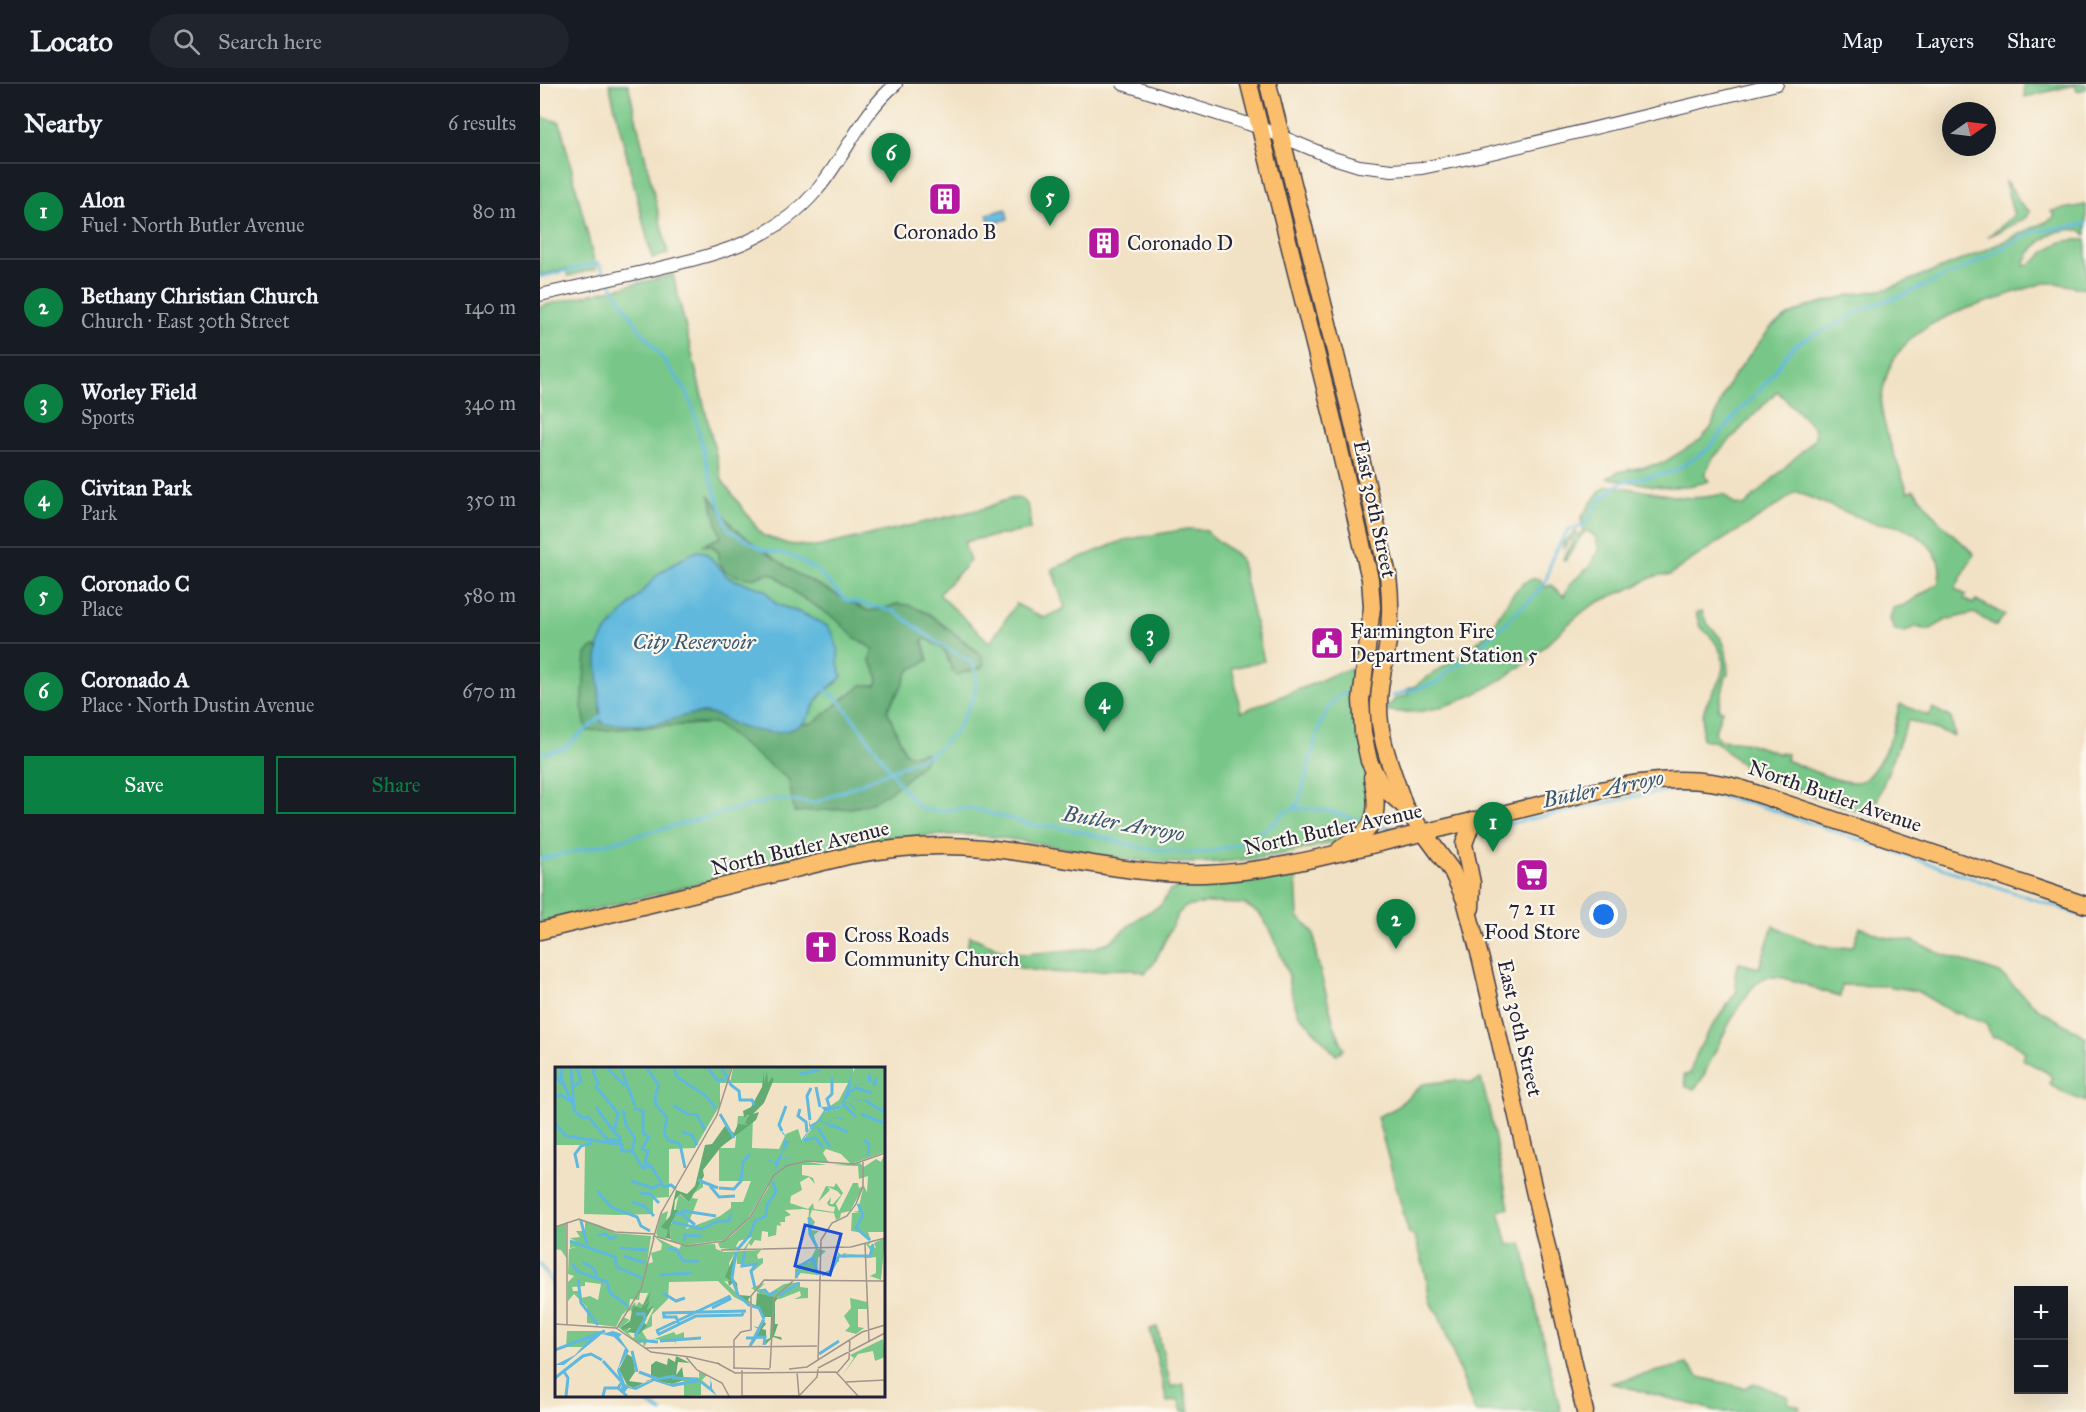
<!DOCTYPE html>
<html lang="en">
<head>
<meta charset="utf-8">
<style>
  :root { --surface:#171b24; --page:#20242c; --text:#f1f3f6; --muted:#9ea1a6; --line:#363941; --accent:#0b8043 }
  body { margin:0; font-family:"IM FELL Great Primer",serif; background:var(--page); color:var(--text) }
  .controls { position:absolute; right:18px; bottom:18px; display:grid; overflow:hidden; border-radius:0px; box-shadow:0 6px 24px #0002 }
  .controls button { width:54px; height:54px; display:grid; place-items:center; padding:0; border:0; border-bottom:2px solid var(--line); background:var(--surface); color:var(--text); font:30px sans-serif }
  .compass { position:absolute; left:1402px; top:18px; width:54px; height:54px; border-radius:50%; background:var(--surface); box-shadow:0 6px 24px #0002; rotate:76deg }
  .you { position:absolute; left:1064px; top:831px; width:21px; height:21px; margin:-15px; border:4px solid #fff; border-radius:50%; background:#1a73e8; box-shadow:0 0 0 9px #1a73e833 }
  .badge { display:grid; place-items:center; width:39px; height:39px; border-radius:50%; background:var(--accent); color:#fff; font-size:20px; font-weight:700 }
  .pin { position:absolute; translate:-50% -50px; filter:drop-shadow(0 2px 3px #0008) }
  .pin::after { content:''; position:absolute; top:32px; width:21px; height:18px; background:inherit; clip-path:polygon(0 0,100% 0,50% 100%) }
  .list { margin:0; padding:0; list-style:none }
  h2 { display:flex; justify-content:space-between; align-items:center; height:78px; margin:0; padding:0 24px; font-size:26px }
  h2 small { font-size:20px; font-weight:400; color:var(--muted) }
  .list li { display:grid; grid-template-columns:39px 1fr auto; gap:18px; align-items:center; box-sizing:border-box; height:96px; padding:0 24px; border-top:2px solid var(--line) }
  .list b { display:block; font-size:22px; white-space:nowrap }
  .list p { margin:0; font-size:20px; white-space:nowrap; color:var(--muted) }
  .list em { font-size:20px; font-style:normal; color:var(--muted) }
  .actions { display:flex; gap:12px; padding:18px 24px }
  .actions a { flex:1; padding:14px 0; border:2px solid var(--accent); border-radius:0px; text-align:center; font-size:21px; color:var(--accent) }
  .actions .main { background:var(--accent); color:#fff }
  .icon { flex:none; width:33px; height:33px; fill:none; stroke:currentColor; stroke-width:2; stroke-linecap:round; stroke-linejoin:round }
  .map { position:relative; flex:none; width:1546px; height:1328px; overflow:hidden }
  header { display:flex; align-items:center; gap:36px; box-sizing:border-box; height:84px; padding:0 30px; background:var(--surface); border-bottom:2px solid var(--line) }
  header strong { font-size:28px }
  nav { display:flex; gap:33px; margin-inline-start:auto; font-size:21px }
  .search { width:420px; height:54px; background:var(--page); display:flex; align-items:center; gap:15px; box-sizing:border-box; padding:0 21px; border-radius:33px; color:var(--muted); font-size:22px }
  main { display:flex }
  aside { flex:1; background:var(--surface) }
  .map>svg:first-child { display:block }
  .green { fill:#78c788; stroke:#4d7462; stroke-width:1.5; fill-rule:evenodd }
  .forest { fill:#62ac74; stroke:#426758; stroke-width:1.5 }
  .water { fill:#60b9dd; stroke:#416e8c; stroke-width:1.5 }
  .lines { fill:none; stroke-linecap:round; stroke-linejoin:round }
  .stream { stroke:#60b9dd; stroke-width:3 }
  .minor-casing { stroke:#413f50; stroke-width:14 }
  .major-casing { stroke:#413f50; stroke-width:19 }
  .minor { stroke:#fff; stroke-width:12 }
  .major { stroke:#fabe6d; stroke-width:16 }
  .labels { text-anchor:middle; stroke-width:4.5; stroke-linejoin:round; paint-order:stroke }
  .poi-label { font-size:21px; fill:#22223b; stroke:#fbf7ec; text-anchor:start }
  .street-label { font-size:21px; fill:#22223b; stroke:#fbf7ec }
  .water-label { font-size:22px; font-style:italic; fill:#385774; stroke:#fbf7ec }
  .inset-river { fill:none; stroke:#60b9dd; stroke-width:3 }
  .inset-road { fill:none; stroke:#9f958e; stroke-width:1.5 }
  .view { fill:#1d4ed8; fill-opacity:0.15; stroke:#1d4ed8; stroke-width:3 }
  .inset-edge { fill:none; stroke:#22223b; stroke-width:3 }
</style>
</head>
<body>
<header>
<strong>Locato</strong>
<div class="search"><svg class="icon" aria-label="search" viewBox="0 0 24 24"><circle cx="10" cy="10" r="6"/><path d="M15 15l6 6"/></svg>Search here</div>
<nav><a>Map</a><a>Layers</a><a>Share</a></nav>
</header>
<main>
<aside>
<h2>Nearby<small>6 results</small></h2>
<ul class="list">
<li><span class="badge">1</span><div><b>Alon</b><p>Fuel · North Butler Avenue</p></div><em>80 m</em></li>
<li><span class="badge">2</span><div><b>Bethany Christian Church</b><p>Church · East 30th Street</p></div><em>140 m</em></li>
<li><span class="badge">3</span><div><b>Worley Field</b><p>Sports</p></div><em>340 m</em></li>
<li><span class="badge">4</span><div><b>Civitan Park</b><p>Park</p></div><em>350 m</em></li>
<li><span class="badge">5</span><div><b>Coronado C</b><p>Place</p></div><em>580 m</em></li>
<li><span class="badge">6</span><div><b>Coronado A</b><p>Place · North Dustin Avenue</p></div><em>670 m</em></li>
</ul>
<div class="actions"><a class="main">Save</a><a>Share</a></div>
</aside>
<div class="map">
<svg width="1546" height="1328" viewBox="0 0 1546 1328">
  <rect width="100%" height="100%" fill="#fbf7ec"/>
  <filter id="ink" filterUnits="userSpaceOnUse"><feTurbulence type="fractalNoise" baseFrequency=".0167" numOctaves="2"/><feDisplacementMap in="SourceGraphic" scale="12" xChannelSelector="R" yChannelSelector="G"/><feConvolveMatrix kernelMatrix="1 2 1 2 8 2 1 2 1" color-interpolation-filters="sRGB"/></filter>
  <filter id="wash" filterUnits="userSpaceOnUse"><feTurbulence type="fractalNoise" baseFrequency=".008" numOctaves="4" result="noise"/><feDisplacementMap in="SourceGraphic" scale="24" xChannelSelector="R" yChannelSelector="G"/><feGaussianBlur stdDeviation="1.35" result="paint"/><feColorMatrix in="noise" values="0 0 0 0 0 0 0 0 0 0 0 0 0 0 0 0 0 1.4 0 .05"/><feComposite in="paint" operator="in"/></filter>
  <g filter="url(#wash)">
    <rect width="100%" height="100%" fill="#f2e2c5"/>
    <!-- green -->
    <g class="green">
      <path d="M69 0H88L128 170 112 174Z"/>
      <path d="M1484 0H1546V5L1537 7 1535 1 1485 13Z"/>
      <path d="M0 33 20 38 56 185 28 192 26 185 0 191Z"/>
      <path d="M1465 98C1477 105 1474 120 1490 127L1487 132 1482 136 1447 153 1474 132Z"/>
      <path d="M1546 121V151L1541 146C1536 146 1531 145 1526 146 1509 148 1487 165 1484 182 1493 180 1498 175 1504 169 1517 157 1529 155 1546 156V205L1516 199H1504L1466 211 1465 213C1416 227 1355 244 1344 302 1343 308 1341 314 1341 320 1343 346 1359 383 1368 408L1374 406 1400 438 1434 470 1415 505 1426 511 1424 515 1433 520 1436 516 1465 531 1456 542 1434 529 1406 536 1389 546 1375 543 1363 549 1354 545 1350 535 1353 524 1365 521 1399 499C1399 493 1401 486 1399 480 1393 456 1360 437 1336 440L1256 408C1216 439 1171 460 1130 491 1114 489 1107 497 1093 503 1076 511 1058 516 1044 527 1022 544 1004 565 982 582 947 607 890 637 846 626V621H850L855 615 868 611 867 605 875 602C899 583 931 570 950 545 961 531 978 490 1000 495L1005 503 1011 501 1024 512 1030 500 1049 483 1059 466 1055 452 1047 447 1044 448 1025 477 1023 475 1034 457 1031 455 1024 464 1023 459 1036 447 1038 452 1043 447 1041 434C1048 425 1057 406 1068 402 1072 400 1130 412 1141 413 1155 415 1169 413 1183 410L1194 420 1204 422 1275 355V345L1237 307 1173 374 1164 391 1169 397C1130 410 1105 399 1067 394L1078 388 1123 379 1160 356 1171 344 1182 314 1192 294 1232 242 1250 231 1269 222 1314 210 1347 205 1432 172 1510 136 1515 132 1511 127Z"/>
      <path d="M133 191 182 396 222 451 248 460 277 463 446 424C474 411 493 405 490 446L431 456 424 459 430 477 399 510 450 559 476 520 504 534 525 524 512 485 584 456 647 445 664 446 700 474 724 577 692 584 701 628 775 599 799 588 820 582 829 734C823 739 818 745 812 750 800 758 762 766 747 769 692 780 634 782 579 774 534 767 490 756 444 752 398 748 353 754 308 763L0 839V222ZM170 412 193 443 225 468 259 491 328 527 343 525 357 520 389 530 439 568 433 587 413 588 405 567 387 554 382 556 388 576 369 586 360 605 347 626 365 668 369 671 385 669 388 672 363 697 318 723 255 728 249 696 175 639 47 647 57 563 58 566 59 561 118 490 148 471 177 483 189 494 225 506 236 520 264 530 287 542 298 565 297 599C274 609 277 628 260 640L273 639 280 634 305 613 322 602 336 601 338 597 336 587 330 577 333 565 314 553 297 536 254 508 236 492 228 489 214 495 189 489C183 477 180 464 165 460L181 453Z"/>
      <path d="M1162 527C1166 544 1176 545 1183 558 1188 568 1187 580 1188 591L1186 592 1178 626H1182L1175 648 1179 656 1205 658 1240 670 1241 668 1247 670 1246 676C1262 682 1310 706 1325 695 1335 687 1345 668 1350 656 1355 645 1356 632 1360 620L1389 632 1393 624 1411 634 1415 652 1368 636 1331 732 1213 690 1176 658 1162 655C1162 646 1162 635 1164 626 1168 614 1177 604 1181 592 1189 573 1174 553 1160 543L1156 529Z"/>
      <path d="M756 792 758 833C774 847 776 848 776 871L794 941 804 965 796 971 758 929 749 901V892L732 849 720 830 704 820 668 819 645 823 638 830 614 879 605 889C585 882 565 887 545 888 505 891 463 883 426 866L430 852 462 866 485 870 554 864 571 857 598 834 621 821 630 806H635L636 802 686 801Z"/>
      <path d="M1233 842C1255 851 1291 871 1314 861L1320 843 1344 853 1373 857 1399 869 1460 889 1497 924 1546 953V1018L1524 1009 1509 999 1512 994 1508 989 1482 975 1485 968C1475 959 1466 952 1452 953L1446 940 1418 929 1415 930 1377 907 1347 902 1302 901 1300 913C1280 908 1248 890 1228 893 1206 895 1171 977 1161 997L1154 1005 1146 1003 1144 991 1150 990C1157 959 1179 933 1197 907L1195 889 1199 879 1219 884Z"/>
      <path d="M941 995 948 1021 969 1124 959 1127 968 1161 982 1159 1003 1255 1021 1328H935L898 1229C886 1220 889 1201 885 1187 882 1176 879 1165 875 1153L869 1150 837 1033 854 1025 883 1000 916 996 932 999Z"/>
      <path d="M617 1243 631 1303 643 1300 650 1328H642L639 1316 627 1318 610 1245Z"/>
      <path d="M1146 1280 1159 1293 1205 1304 1214 1299 1249 1313 1248 1319 1261 1323 1259 1328H1181L1071 1299Z"/>
    </g>
    <!-- forest -->
    <path class="forest" d="M169 410 193 443 225 468 259 491 328 527 343 525 357 520 369 521 389 530 443 573 444 580 440 585 427 587 418 591 413 588 405 567 387 555 382 556 388 576 369 586 360 605 347 626 365 668 369 671 385 669 388 672C374 691 343 717 320 722 300 727 276 726 254 728L249 696 175 639 47 647 42 624 46 570 50 565 55 563 58 566C56 587 61 608 60 629L135 633 147 630H179L199 642 229 648 256 642 260 640 273 639 322 601H336L338 597 336 587 330 577 333 565 314 553 297 536 254 508 236 492 228 489C213 495 199 496 184 486L179 478V469L175 463 164 461 181 453Z"/>
    <!-- water -->
    <g class="water">
      <path d="M466 125 468 135 450 140 447 130Z"/>
      <path d="M158 467 165 468 189 494 225 506 236 520 263 530 287 542 293 550 298 565V580L302 592C296 601 286 604 279 613 274 619 271 630 266 636 249 653 221 649 200 643 184 637 182 630 163 629 146 629 134 636 119 639 101 643 81 640 64 640L61 637 57 576 59 561 65 549 118 490 148 471Z"/>
    </g>
    <g class="lines">
      <!-- stream -->
      <g class="stream">
        <path d="M0 193 58 179 66 192"/>
        <path d="M284 605 300 617 343 675 357 697 376 720 383 725 393 727 430 724 497 742H512L543 748 602 764 647 769 667 768 701 760 736 738 745 727 763 724 793 728 825 739"/>
        <path d="M852 612 899 598 909 586 923 579 993 513 1006 497 1012 474 1028 446 1042 442 1050 433 1059 417 1082 398 1133 388 1167 366 1196 331 1227 298 1246 271 1255 261 1267 254 1294 242 1325 224 1363 211 1427 183 1493 148 1546 140"/>
        <path d="M0 670 23 665 63 631"/>
        <path d="M755 724C772 698 773 612 811 608"/>
        <path d="M837 742 866 745"/>
        <path d="M945 742 963 741 1101 711 1133 706 1162 709 1212 719 1546 833"/>
        <path d="M0 775 46 765 236 715 275 719 393 669 416 647 435 610 436 591 433 579 398 559 354 527 306 516 276 486 252 472 223 466 188 445 169 390 153 324 146 306 94 237 70 198"/>
        <path d="M0 1180 16 1205"/>
        <path d="M96 1312 122 1328"/>
      </g>
    </g>
  </g>
  <g filter="url(#ink)">
    <g class="lines">
      <defs>
        <g id="minor">
          <path d="M583 0 721 44 793 74 819 82 852 86 882 84 939 72 1237 0"/>
          <path d="M0 211C36 203 71 195 107 187 173 171 231 160 277 106 306 72 321 29 356 0"/>
        </g>
        <g id="major">
          <path d="M709 0 792 332 830 495 832 523 821 616 823 649 829 677 842 703 864 722 912 787 925 816 941 876 1045 1328"/>
          <path d="M728 0 810 327 848 491C851 515 851 540 847 564 844 582 839 600 839 619 838 655 853 687 864 721"/>
          <path d="M800 765C808 759 818 755 825 748 840 734 836 711 832 693"/>
          <path d="M931 824 932 799 924 760 933 736"/>
          <path d="M0 847 308 772C353 763 398 759 444 764 518 771 590 792 665 790 728 788 787 772 848 757 917 741 987 724 1056 707 1107 696 1153 690 1203 705L1546 821"/>
        </g>
      </defs>
      <!-- minor casing -->
      <use href="#minor" class="minor-casing"/>
      <!-- major casing -->
      <use href="#major" class="major-casing"/>
      <!-- minor -->
      <use href="#minor" class="minor"/>
      <!-- major -->
      <use href="#major" class="major"/>
    </g>
  </g>
  <!-- icons -->
  <defs>
    <symbol id="building-square" viewBox="-11 -11 22 22"><rect x="-9" y="-9" width="18" height="18" rx="4" fill="#b5179e" stroke="#fbf7ec"/><path d="M-4-6H4V6H1V3H-1V6H-4ZM-2.5-4.3h1.7v1.8h-1.7ZM.8-4.3h1.7v1.8H.8ZM-2.5-1h1.7V.8h-1.7ZM.8-1h1.7V.8H.8Z" fill="#fff"/></symbol>
    <symbol id="civic-square" viewBox="-11 -11 22 22"><rect x="-9" y="-9" width="18" height="18" rx="4" fill="#b5179e" stroke="#fbf7ec"/><path d="M-.6-6.5H3V-4.5H.6V-3L4-1V1h2V6H-6V1h2V-1L-.6-3ZM-1.2 2.5V6h2.4V2.5Z" fill="#fff"/></symbol>
    <symbol id="supermarket-square" viewBox="-11 -11 22 22"><rect x="-9" y="-9" width="18" height="18" rx="4" fill="#b5179e" stroke="#fbf7ec"/><path d="M-6-5.5h2.5l.6 2H6L4.5 2H-2.5L-4.4-4H-6ZM-1.5 3.2a1.3 1.3 0 1 0 .1 0ZM3 3.2a1.3 1.3 0 1 0 .1 0Z" fill="#fff"/></symbol>
    <symbol id="church-square" viewBox="-11 -11 22 22"><rect x="-9" y="-9" width="18" height="18" rx="4" fill="#b5179e" stroke="#fbf7ec"/><path d="M-1.2-6h2.4v3.5h3.3v2.4h-3.3V6h-2.4V-.1h-3.3v-2.4h3.3Z" fill="#fff"/></symbol>
  </defs>
  <g fill-rule="evenodd">
    <use href="#building-square" x="386" y="96" width="38" height="38"/>
    <use href="#building-square" x="545" y="140" width="38" height="38"/>
    <use href="#civic-square" x="768" y="540" width="38" height="38"/>
    <use href="#supermarket-square" x="973" y="772" width="38" height="38"/>
    <use href="#church-square" x="262" y="844" width="38" height="38"/>
  </g>
  <g class="labels">
    <!-- poi labels -->
    <g class="poi-label">
      <text x="405" y="155" text-anchor="middle">Coronado B</text>
      <text x="587" y="166">Coronado D</text>
      <text x="810" y="554">Farmington Fire<tspan x="810" dy="24">Department Station 5</tspan></text>
      <text x="992" y="831" text-anchor="middle">7 2 11<tspan x="992" dy="24">Food Store</tspan></text>
      <text x="304" y="858">Cross Roads<tspan x="304" dy="24">Community Church</tspan></text>
    </g>
    <!-- street labels -->
    <g class="street-label">
      <text transform="translate(835 425) rotate(78)" y="7">East 30th Street</text>
      <text transform="translate(1295 712) rotate(19)" y="7">North Butler Avenue</text>
      <text transform="translate(793 745) rotate(-12)" y="7">North Butler Avenue</text>
      <text transform="translate(260 764) rotate(-13)" y="7">North Butler Avenue</text>
      <text transform="translate(980 944) rotate(77)" y="7">East 30th Street</text>
    </g>
    <!-- water labels -->
    <g class="water-label">
      <text x="154" y="565">City Reservoir</text>
      <text transform="translate(1063 704) rotate(-11)" y="8">Butler Arroyo</text>
      <text transform="translate(584 739) rotate(10)" y="8">Butler Arroyo</text>
    </g>
  </g>
  <!-- overview -->
  <g transform="translate(15 983)">
    <rect width="330" height="330" fill="#f2e2c5"/>
    <path d="M0 1H176L173 16H165V38L140 81 114 82V130L98 131V147L63 148 29 147 30 78H0ZM178 1H298V5L300 1H330V85L296 97 286 87 271 82 268 86 274 96 247 94 272 98H247V108L253 109 258 111 260 117 254 110 245 115 247 123 236 129 235 136 253 142 258 136 259 142 279 145 280 140 274 139 272 136 276 130 275 137H278L286 128 282 124 273 120 275 123 263 135 271 119 279 120 281 116 288 126 281 137 284 144 298 116H303L304 121 309 119 312 125 313 109 304 112 303 99 278 98 305 96 309 100 321 92 326 95 329 88 330 165H313L316 174 309 166 296 164 297 146H305L298 145 303 144 308 121 295 144 286 146 285 151 281 153 279 146 257 143 255 149 260 155 256 163 264 164 259 168 262 181 253 161 254 143 249 142 230 143 236 148 230 150V155H225L226 159 222 158 221 168 213 170V165L207 164 206 174 200 173 196 179 194 176 191 182 188 183 197 170 184 174 181 179 184 183 165 181 163 176 175 170 194 152 213 121 215 114 192 153 169 173 131 178 116 174 115 164 111 172 103 170 101 166 106 147 113 144 111 153 115 152 111 155 117 157 124 127 134 135 143 116H148V120L138 127 137 131 143 132 131 162 165 149 176 141V135H188L196 114H164V81H180L183 49H198L197 81 224 82 231 67 243 62 247 75 268 45 284 42 288 38 268 44 284 33 293 16H175ZM22 153H27L44 158 60 166 96 169 92 197 98 195 96 186 106 183 107 177 100 170 124 182 126 178 160 177 161 182 169 185 206 183 202 188 203 192 208 191V196L196 206 201 197H182L181 184 174 196 177 215 169 214 193 237 179 230 163 214 114 215 113 232 97 248V259L87 264 93 274 119 265 121 268 129 265V273H121L120 278V275L99 272 97 275 104 276 92 275 89 280 88 275 84 277 63 260 68 250 75 253 66 260 79 264 73 266 78 271 91 258 99 241 92 243 93 237 89 241 93 232 85 242 79 241 77 248 76 243 71 246 80 235 81 239 84 235 88 238 93 226H85L84 233 75 232 74 241 67 248 61 260 32 256V240L19 227 13 234V215L19 209 13 207 14 182 21 180 15 181V175H22L15 171 25 170 21 164H30V155ZM30 215 46 217 43 233 35 229 26 231 25 224H18L17 220 30 219ZM11 156 12 192 6 183 0 182V161ZM330 171 326 213 315 209 321 206V190L313 191 291 187 290 191 284 189V195H282L281 198 277 201 283 194 277 191 283 190V185L288 190V186L313 190 316 184 311 177 316 175 313 178 321 181 319 176ZM261 181 271 184 263 191 262 208 246 206 240 212V202L246 198 239 197 241 193V197L254 196ZM245 215V220L253 221V231L239 232 246 229 245 224 225 232 212 231 196 221 210 216 203 223 210 222 213 227 229 217ZM295 231 312 235V242H303V260L309 261 301 267 290 264 295 259 289 249 296 241ZM12 264H45L27 280H11ZM328 272 330 290 320 294 318 284 303 287 287 309 299 291 295 288ZM144 305 152 308 147 313 148 314 155 320 157 314V322L146 314V328L129 329V314L124 312 144 311Z" fill="#78c788" fill-rule="evenodd"/>
    <path d="M209 3V16L212 4 213 16 217 10 219 12 209 36 198 47 204 45 201 53 166 80 148 103 149 109 134 135 125 127 120 133 119 143H123L114 161 116 172 111 171 113 163 106 160 115 149 121 123 132 127 140 119 150 78 157 77 170 59 179 66 183 57 193 58 190 56 194 48 189 50 188 44 196 40 207 20ZM181 184 177 211 182 216 183 228 196 229 193 233 197 237 201 238 202 226 223 231 220 235V257H223L219 269 226 270 227 273 218 270 210 278 209 270 203 269 198 277 196 278 205 263 198 259 205 261 208 253 211 257 207 262 211 263V273L215 271 216 250H207L204 242 183 229 179 215 174 219 173 214H176L170 210ZM96 225 93 234 89 239 95 233 92 243 99 238 89 255 92 259 84 267 73 265 76 261 68 263 66 260 75 254 78 239 86 241ZM77 282 80 305 74 314 89 316 93 313 98 312 84 304 96 309V298L101 294 112 298 113 291 120 295 121 289 135 296 123 295 121 308 127 300 129 313 117 317 95 313 78 321 72 318 64 302 72 287 77 290Z" fill="#62ac74"/>
    <path d="M298 1 295 19 313 15V8L315 5 317 16 323 9 321 20 315 15 295 20 294 29 297 30 303 33 312 32 303 34 294 29 291 32V34L296 37 306 47 290 34 288 39 284 42 269 45 266 53 271 56 281 50 288 51 290 53 280 51 272 56 277 58V61L265 54 256 61 261 60 264 61 255 62 247 75H234L225 91H241L225 92 221 104 219 95 218 94H214L213 93 212 91 220 95 227 85 230 69 227 66V64L230 68 231 74 245 75 255 61 254 58V53L255 58 264 53 269 43 266 40 286 39ZM58 264 67 267 64 270 74 284 64 300 70 317 77 321 99 312 115 317 143 312 155 320 156 310V320L162 329 144 315 118 320 99 314 81 323 73 321 69 326 65 323 67 318 62 304 70 281 59 270 47 267 9 298H0L20 288 36 270Z" fill="#60b9dd"/>
    <path class="inset-river" d="M1 1V10L8 18M7 1 6 10 17 36M16 1 19 43 27 51 33 50 53 73H65M41 1 38 5 43 16 41 20 63 46 59 65 65 70 67 84H77L88 101 96 99 109 120 116 118 121 122M52 1 70 19M66 1 80 39M92 1 104 19 100 28M119 1 122 10 151 29 161 42M153 1 162 13H170M167 1 176 18 184 24 185 33H197L199 38M245 7 265 3M18 20 26 14 22 1M261 20 265 40M294 25 301 21 317 26M0 29 6 28 18 36M100 29 101 38 112 51 109 65 113 73 125 77 130 101M310 33 329 45M288 37 301 50M118 38 132 47 142 48 150 63M41 40 59 65M79 41 88 44V66L94 70 87 82 93 84 90 96 95 99M245 42 243 49 251 55 252 65M275 42 272 32 277 27V11M68 43 71 58 80 71 77 85M165 47 179 71M306 47 329 56M255 53 252 29 256 21M0 56 11 69 69 78M276 58 293 65M263 61 275 80M227 64 224 58 231 39M127 65 137 68 142 78M249 73 260 71 268 80M309 73 314 77 313 89M23 101 20 87 26 79 37 76M143 113 163 121M76 114 98 121 107 116M155 119 164 130 180 129M164 121 179 122 186 114 188 95 195 87M42 124 56 140 82 150 86 159 95 164M85 126 95 127 104 136M77 135 89 139 99 149M303 137 308 148 301 161 315 173M126 146 140 158M120 148 129 144 161 149M254 150 255 167 262 180M26 154 32 177M117 155 147 162 163 154H174L176 147M43 168 51 167 55 172 62 169M15 174 60 190 62 200 87 211M129 174 130 168 146 169M65 181 92 183M113 182H121L128 194H144M182 183 195 168 200 154 211 149 212 138 221 125 218 115M190 184 187 199 201 197 196 204 200 221M181 185 177 211 183 228 195 239M69 189 90 196M28 195 38 201 42 209M18 197 22 204 52 215 55 226 73 239M105 208 137 206M267 208 276 204 284 189H315L318 177M241 211 245 199 258 191 263 208M23 212 26 236 43 258M204 224 210 223 214 228 223 224M108 226 121 234 130 231M224 229 244 216M197 239 204 241 209 252M157 241 175 232 174 229M107 246 191 244M109 246V250H121L124 257M101 264 175 229M102 264 104 267 141 249 187 248 189 244M80 269 90 252 89 247H81M191 271 210 270 209 278M82 273 103 275M105 274 146 271M195 279 209 252M0 283 50 264M77 284 82 305M264 287 284 274M48 294 66 314M8 303 13 311 11 329M84 305 103 312 120 309M0 311 28 289 36 287 47 293M117 311 143 312M67 315 63 321 72 329M48 329 50 321H63"/>
    <path class="inset-road" d="M230 99 252 94 299 97 330 86M12 155V259M0 160 24 152 60 165 99 167M99 169 106 146 162 48 177 1M98 172 99 169 132 179 169 174 195 150 219 108 233 98M310 177 314 274M166 183 296 180 330 171M0 257 61 261 96 285 135 290M62 261 86 222 99 171M89 281 262 279M131 290 142 303 167 316 174 329M135 290 165 297M263 294 266 173 277 156 292 149 301 137 308 119V95M162 296 180 306 281 305 303 329M178 301 215 302M179 301V273L186 265 196 263V229L209 213 330 214M215 301 219 231 239 213M263 301 330 266M234 302 252 300 307 265 330 258M242 305 244 329M282 306 294 292 295 272M291 315 330 313M187 329H244M187 329V303M244 329 262 310 263 302"/>
    <path class="view" d="M250 158 286 167 275 208 240 199Z"/>
    <rect width="330" height="330" class="inset-edge"/>
  </g>
</svg>
<div class="controls">
<button>+</button>
<button>−</button>
</div>
<svg class="compass" viewBox="-18 -18 36 36"><path d="M0-13l5 13h-10z" fill="#e53935"/><path d="M0 13l5-13h-10z" fill="#9ea1a6"/></svg>
<div class="you"></div>
<div class="pin badge" style="left:953px;top:768px">1</div>
<div class="pin badge" style="left:856px;top:865px">2</div>
<div class="pin badge" style="left:610px;top:580px">3</div>
<div class="pin badge" style="left:564px;top:648px">4</div>
<div class="pin badge" style="left:510px;top:142px">5</div>
<div class="pin badge" style="left:351px;top:99px">6</div>
</div>
</main>
</body>
</html>
